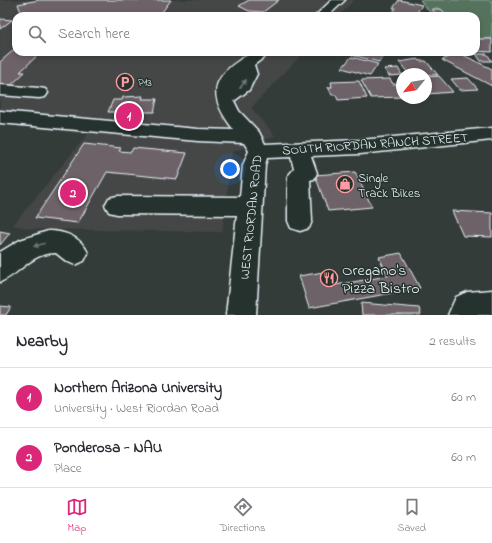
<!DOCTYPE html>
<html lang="en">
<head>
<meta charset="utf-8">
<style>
  :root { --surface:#fff; --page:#f7f7f7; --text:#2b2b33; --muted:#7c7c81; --line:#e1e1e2; --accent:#db2777 }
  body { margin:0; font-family:"Indie Flower",sans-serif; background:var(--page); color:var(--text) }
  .compass { position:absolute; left:396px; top:68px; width:36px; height:36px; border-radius:50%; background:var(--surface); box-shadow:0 2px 6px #0003; rotate:240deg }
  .you { position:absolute; left:230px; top:169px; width:14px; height:14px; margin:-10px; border:3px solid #fff; border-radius:50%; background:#1a73e8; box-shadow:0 0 0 6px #1a73e833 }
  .badge { display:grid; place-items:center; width:26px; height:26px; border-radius:50%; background:var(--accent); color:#fff; font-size:13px; font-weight:700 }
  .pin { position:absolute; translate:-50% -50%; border:2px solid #fff; box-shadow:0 1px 4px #0006 }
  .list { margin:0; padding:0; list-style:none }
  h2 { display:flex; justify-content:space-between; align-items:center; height:52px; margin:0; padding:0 16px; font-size:17px }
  h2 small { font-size:13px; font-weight:400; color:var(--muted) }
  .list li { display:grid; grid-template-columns:26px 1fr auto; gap:12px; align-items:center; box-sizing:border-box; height:60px; padding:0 16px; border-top:1px solid var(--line) }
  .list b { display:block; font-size:15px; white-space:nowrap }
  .list p { margin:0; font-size:13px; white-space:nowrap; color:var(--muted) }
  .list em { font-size:13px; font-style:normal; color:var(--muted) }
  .icon { flex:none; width:22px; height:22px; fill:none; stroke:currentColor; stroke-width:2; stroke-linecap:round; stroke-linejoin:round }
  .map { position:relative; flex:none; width:492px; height:315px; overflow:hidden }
  .search { position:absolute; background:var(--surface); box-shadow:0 2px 6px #0003; left:12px; right:12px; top:12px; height:44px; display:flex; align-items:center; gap:10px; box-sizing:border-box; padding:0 14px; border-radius:12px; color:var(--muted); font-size:15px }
  .sheet { height:172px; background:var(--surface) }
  nav { display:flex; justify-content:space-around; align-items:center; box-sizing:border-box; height:56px; border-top:1px solid var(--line); background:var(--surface); font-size:11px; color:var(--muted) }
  nav a { display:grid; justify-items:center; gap:2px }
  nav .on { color:var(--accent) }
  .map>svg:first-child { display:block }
  .built { fill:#454747 }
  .green { fill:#54735c; stroke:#9eb2aa }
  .building { fill:#6d6267; stroke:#e8f1f8 }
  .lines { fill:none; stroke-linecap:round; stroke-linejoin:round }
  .minor-casing { stroke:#e8f1f8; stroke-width:3 }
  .minor { fill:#26332d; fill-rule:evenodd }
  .oneway { fill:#6a7674 }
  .labels { text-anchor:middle; stroke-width:3; stroke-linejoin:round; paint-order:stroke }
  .far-poi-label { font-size:11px; fill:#e8f1f8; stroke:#26332d; text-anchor:start }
  .street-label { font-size:13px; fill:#e8f1f8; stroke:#26332d }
  .poi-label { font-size:13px; fill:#e8f1f8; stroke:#26332d; text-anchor:start }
  .near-poi-label { font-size:16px; fill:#e8f1f8; stroke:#26332d; text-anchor:start }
</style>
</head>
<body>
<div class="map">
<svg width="492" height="315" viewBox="0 0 492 315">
  <rect width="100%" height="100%" fill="#343c39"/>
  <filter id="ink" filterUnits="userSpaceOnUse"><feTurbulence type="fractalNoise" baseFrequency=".025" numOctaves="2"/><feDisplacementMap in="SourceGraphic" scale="8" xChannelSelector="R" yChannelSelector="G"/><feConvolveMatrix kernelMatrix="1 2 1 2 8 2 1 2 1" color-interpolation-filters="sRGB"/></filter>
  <g filter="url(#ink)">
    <!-- built -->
    <path class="built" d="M0 0H354L339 16H16V52H304L251 108 275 136 232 152 222 232 31 229 13 225 88 134 0 124Z"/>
    <!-- green -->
    <path class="green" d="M420 0H492V39H476V16H433Z"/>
    <!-- building -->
    <g class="building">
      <path d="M39 0H171L159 16H36L34 12 22 15 18 4Z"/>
      <path d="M249 0H279L263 12 249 11 239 6Z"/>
      <path d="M399 0 422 5 416 14H418L417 16H390L396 8H393Z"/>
      <path d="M432 9H441L446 14H436Z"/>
      <path d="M0 19 12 20 0 29Z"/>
      <path d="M476 39H492V52L476 51Z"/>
      <path d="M16 48V52H41L20 72H25L6 90 0 89V62Z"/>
      <path d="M354 52H386L379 62 352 55Z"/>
      <path d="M459 53 492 69V86L442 60Z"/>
      <path d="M476 54H487L492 61H481Z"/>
      <path d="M351 57 378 64 370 76 342 68Z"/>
      <path d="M418 59 420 61H426L438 75 409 74 399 62Z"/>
      <path d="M398 68 402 75 389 76 384 69Z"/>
      <path d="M439 76 453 92 426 94V77Z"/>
      <path d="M468 78 478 89 460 90 451 79Z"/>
      <path d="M390 79 393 84H396L401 92H398L402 97 371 98 361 80Z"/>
      <path d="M359 81 367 98 338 100 336 95H332L328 87H332L331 82Z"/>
      <path d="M143 96 142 99H157L154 112H137L135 118H114L117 112H108L113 100H122L123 97Z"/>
      <path d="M84 144 121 148 119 151 131 152 133 148 187 153 177 179 107 172 78 223 35 218Z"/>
      <path d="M355 172 372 207 328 211 315 175Z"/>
      <path d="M452 211 492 213V237L463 236Z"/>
      <path d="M0 231 10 233 0 245Z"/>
      <path d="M401 253 420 288 309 308 299 276 330 271 335 285 388 276 379 257Z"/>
      <path d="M361 303 419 308 421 315H362Z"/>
      <path d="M0 306 11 307 6 315H0Z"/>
    </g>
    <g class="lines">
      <defs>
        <g id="minor">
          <path d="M332 0H345L328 16H315Z"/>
          <path d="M253 52H271L254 65 257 74 249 90 234 101 239 111 259 132 265 144 360 140 492 128V140L360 154 311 156 317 173 314 179 310 180 312 221 309 228 300 231 291 228 288 221V176L294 169 291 157 267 158 265 165 256 315H226L237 215 117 214 109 212 105 205 109 198 117 196 240 197 243 165 249 151 244 143 198 141 0 123V111L198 129 234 130C204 92 213 74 253 52Z"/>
          <path d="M0 85 39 88 45 89 48 93 45 97 39 98 0 95Z"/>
          <path d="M48 231C65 231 81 237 88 253L84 261 75 265 66 261 56 253C30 253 22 273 0 282V252L20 240Z"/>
          <path d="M492 290V315H448L456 297 467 292Z"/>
        </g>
      </defs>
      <!-- minor casing -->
      <use href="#minor" class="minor-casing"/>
      <!-- minor -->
      <use href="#minor" class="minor"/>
    </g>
    <!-- one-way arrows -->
    <defs><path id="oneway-solid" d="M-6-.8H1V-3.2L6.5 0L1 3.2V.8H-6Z"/></defs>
    <g class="oneway">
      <use href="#oneway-solid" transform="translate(243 84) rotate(-53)"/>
      <use href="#oneway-solid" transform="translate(39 245) rotate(164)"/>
    </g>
  </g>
  <!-- icons -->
  <defs>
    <symbol id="parking-ring" viewBox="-11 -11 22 22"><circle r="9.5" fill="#26332d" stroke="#ff9aa2" stroke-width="1.5"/><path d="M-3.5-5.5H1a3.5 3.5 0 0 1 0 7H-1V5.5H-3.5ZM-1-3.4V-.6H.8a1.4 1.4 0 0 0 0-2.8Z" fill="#ff9aa2"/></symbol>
    <symbol id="shop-ring" viewBox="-11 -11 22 22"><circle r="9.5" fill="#26332d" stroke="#ff9aa2" stroke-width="1.5"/><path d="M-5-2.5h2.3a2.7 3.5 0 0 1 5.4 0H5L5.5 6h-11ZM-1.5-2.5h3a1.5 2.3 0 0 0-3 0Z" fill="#ff9aa2"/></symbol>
    <symbol id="restaurant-ring" viewBox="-11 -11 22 22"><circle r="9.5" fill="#26332d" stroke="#ff9aa2" stroke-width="1.5"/><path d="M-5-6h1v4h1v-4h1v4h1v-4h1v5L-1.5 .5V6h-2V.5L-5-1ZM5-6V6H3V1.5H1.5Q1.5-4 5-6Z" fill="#ff9aa2"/></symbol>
  </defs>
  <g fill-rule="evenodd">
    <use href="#parking-ring" x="115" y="72" width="20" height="20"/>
    <use href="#shop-ring" x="335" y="174" width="20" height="20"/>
    <use href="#restaurant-ring" x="319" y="268" width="20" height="20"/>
  </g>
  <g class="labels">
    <!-- far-poi labels -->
    <g class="far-poi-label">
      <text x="138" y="86">P13</text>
    </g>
    <!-- street labels -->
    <g class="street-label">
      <text transform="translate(375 143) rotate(-4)" y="5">SOUTH RIORDAN RANCH STREET</text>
      <text transform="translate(250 217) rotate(-84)" y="5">WEST RIORDAN ROAD</text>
    </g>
    <!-- poi labels -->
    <g class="poi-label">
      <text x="358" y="182">Single<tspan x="358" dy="15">Track Bikes</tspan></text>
    </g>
    <!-- near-poi labels -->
    <g class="near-poi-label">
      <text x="342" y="275">Oregano's<tspan x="342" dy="18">Pizza Bistro</tspan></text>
    </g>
  </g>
</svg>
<svg class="compass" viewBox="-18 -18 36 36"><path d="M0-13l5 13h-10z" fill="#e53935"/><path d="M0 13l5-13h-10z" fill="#7c7c81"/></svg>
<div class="you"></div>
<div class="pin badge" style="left:129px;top:116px">1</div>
<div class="pin badge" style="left:73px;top:193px">2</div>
<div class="search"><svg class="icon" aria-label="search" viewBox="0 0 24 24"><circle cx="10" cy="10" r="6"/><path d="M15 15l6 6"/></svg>Search here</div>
</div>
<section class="sheet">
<h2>Nearby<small>2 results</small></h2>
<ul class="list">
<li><span class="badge">1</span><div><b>Northern Arizona University</b><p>University · West Riordan Road</p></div><em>60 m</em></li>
<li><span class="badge">2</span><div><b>Ponderosa - NAU</b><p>Place</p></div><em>60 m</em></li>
</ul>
</section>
<nav>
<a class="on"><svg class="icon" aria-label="map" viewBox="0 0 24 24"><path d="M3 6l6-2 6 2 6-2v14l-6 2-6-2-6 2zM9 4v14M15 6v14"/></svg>Map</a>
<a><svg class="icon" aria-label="directions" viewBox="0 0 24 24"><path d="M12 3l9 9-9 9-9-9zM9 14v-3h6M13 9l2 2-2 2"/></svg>Directions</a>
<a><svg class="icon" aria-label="saved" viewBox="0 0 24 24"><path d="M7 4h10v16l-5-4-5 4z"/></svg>Saved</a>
</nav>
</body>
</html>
